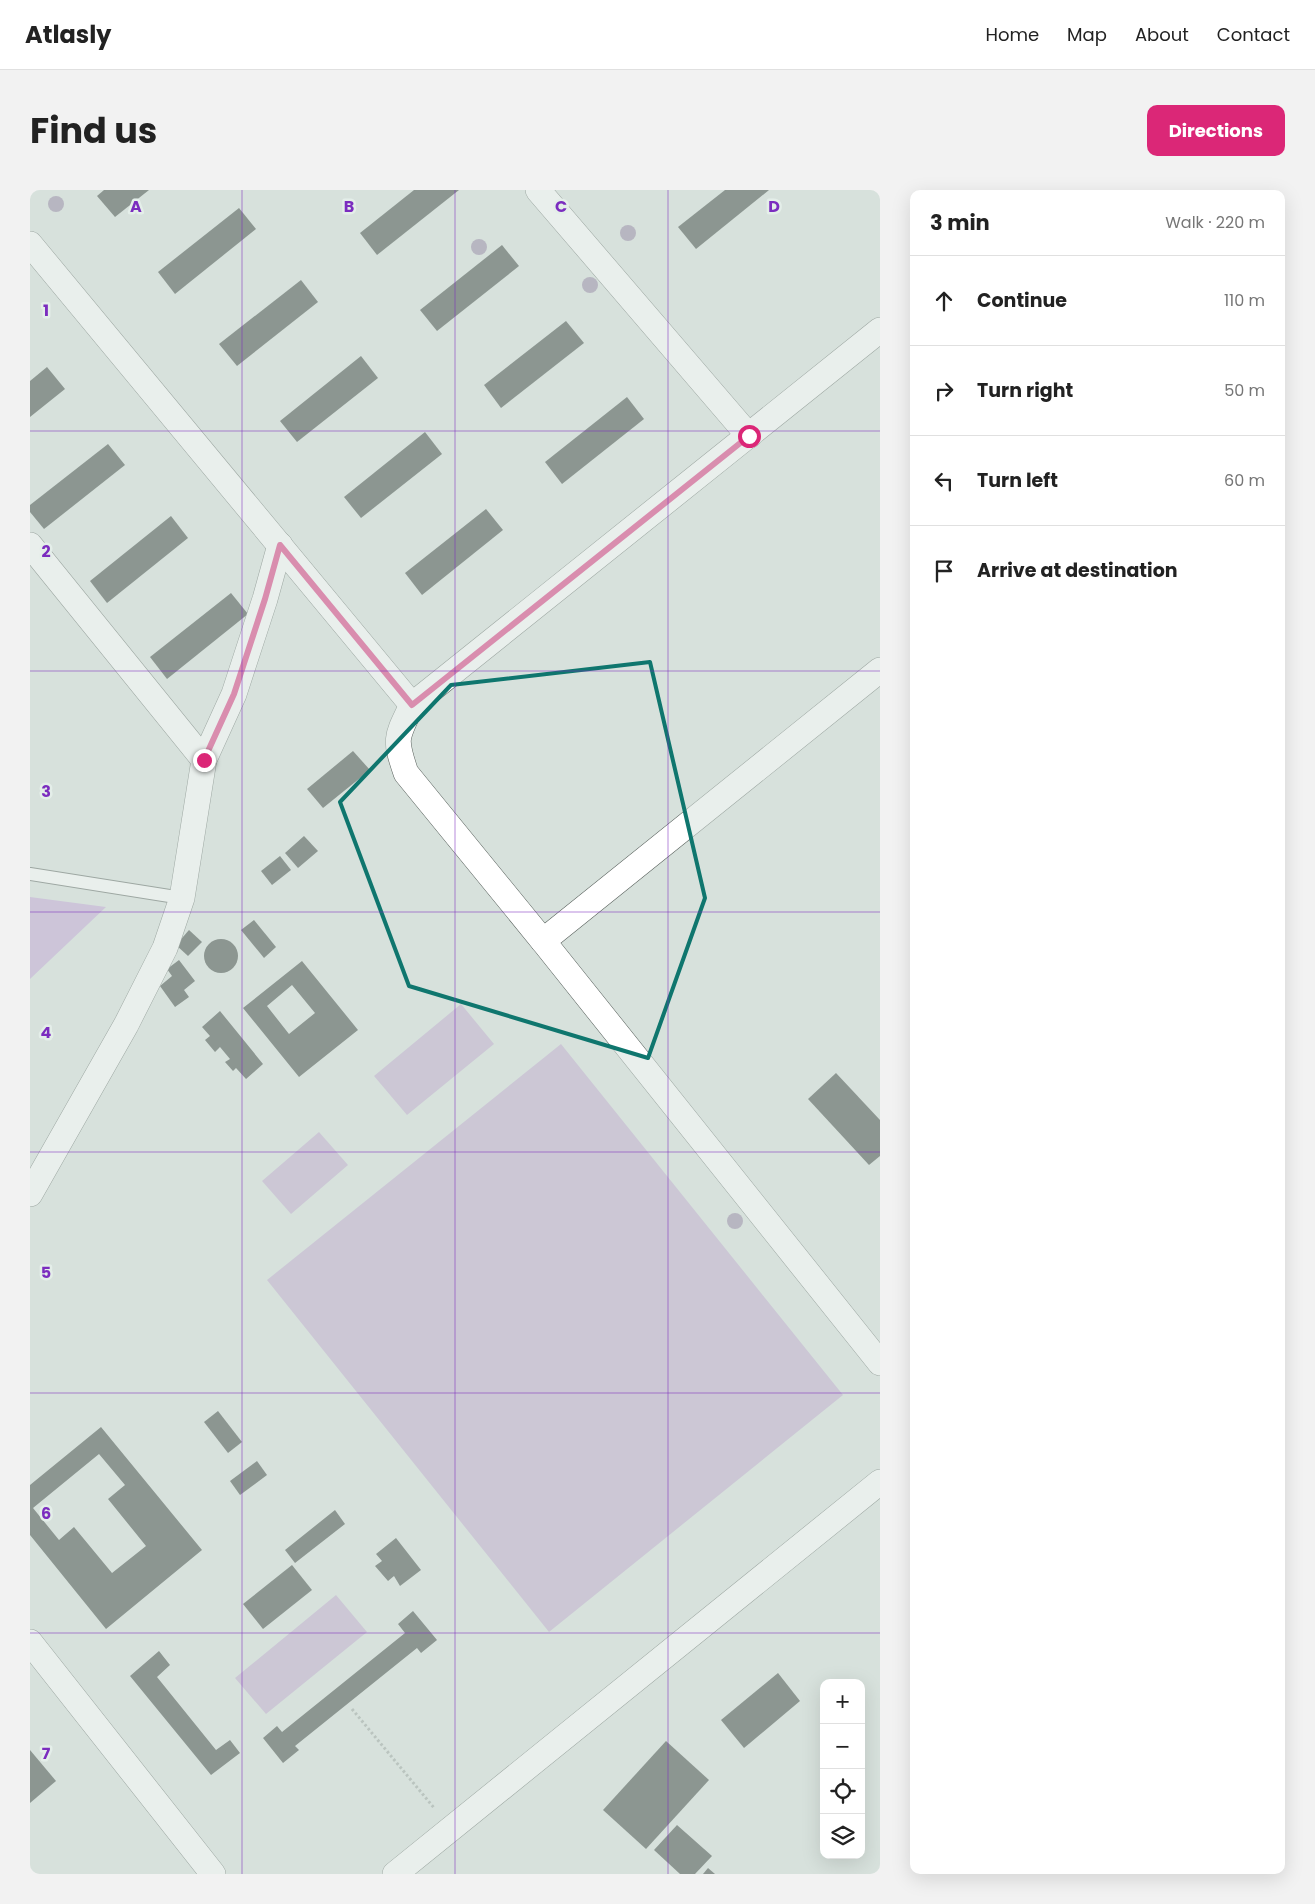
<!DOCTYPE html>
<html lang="en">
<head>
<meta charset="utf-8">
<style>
  :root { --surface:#fff; --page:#f2f2f2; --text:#222; --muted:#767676; --line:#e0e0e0; --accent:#db2777 }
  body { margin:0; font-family:Poppins,sans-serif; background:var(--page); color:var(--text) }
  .controls { position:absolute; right:15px; bottom:15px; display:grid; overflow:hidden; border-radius:10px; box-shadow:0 5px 20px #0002 }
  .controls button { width:45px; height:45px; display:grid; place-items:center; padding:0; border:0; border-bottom:1px solid var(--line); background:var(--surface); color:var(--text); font:25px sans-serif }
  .stop { position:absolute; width:15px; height:15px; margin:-11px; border:4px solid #db2777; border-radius:50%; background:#fff }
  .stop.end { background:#db2777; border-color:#fff; box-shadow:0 1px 5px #0008 }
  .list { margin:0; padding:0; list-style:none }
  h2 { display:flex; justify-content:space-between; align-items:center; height:65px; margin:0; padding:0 20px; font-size:21px }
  h2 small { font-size:16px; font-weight:400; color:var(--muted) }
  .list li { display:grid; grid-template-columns:32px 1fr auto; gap:15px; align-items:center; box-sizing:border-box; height:90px; padding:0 20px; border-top:1px solid var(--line) }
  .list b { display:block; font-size:19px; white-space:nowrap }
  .list em { font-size:16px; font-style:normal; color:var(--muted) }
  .icon { flex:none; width:28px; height:28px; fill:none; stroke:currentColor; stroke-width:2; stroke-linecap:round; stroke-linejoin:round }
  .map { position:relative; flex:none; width:850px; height:1684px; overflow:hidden; border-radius:10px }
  header { display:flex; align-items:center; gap:30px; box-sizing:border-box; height:70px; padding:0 25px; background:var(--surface); border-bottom:1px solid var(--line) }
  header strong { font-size:24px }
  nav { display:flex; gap:28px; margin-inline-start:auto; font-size:18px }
  .intro { display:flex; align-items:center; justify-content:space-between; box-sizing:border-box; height:120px; padding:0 30px }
  h1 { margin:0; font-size:35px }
  .button { padding:12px 22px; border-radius:10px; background:var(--accent); color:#fff; font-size:18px; font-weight:700 }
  main { display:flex; gap:30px; padding:0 30px }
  aside { flex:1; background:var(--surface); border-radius:10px; box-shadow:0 5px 20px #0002 }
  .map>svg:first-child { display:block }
  .green { fill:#bea7cd }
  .forest { fill:#c1a3d6 }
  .building { fill:#323a36; fill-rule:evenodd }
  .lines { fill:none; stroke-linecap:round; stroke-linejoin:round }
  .lane-casing { stroke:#59615d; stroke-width:14 }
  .street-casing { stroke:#59615d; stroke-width:26 }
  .path { stroke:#98a09c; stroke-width:3; stroke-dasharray:2.5 2.5; stroke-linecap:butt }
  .lane { stroke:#fff; stroke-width:12 }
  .street { stroke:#fff; stroke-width:25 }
  .tree { fill:#9180a0 }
  .route { stroke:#db2777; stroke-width:6 }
  .marked { fill:none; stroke:#0f766e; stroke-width:4; stroke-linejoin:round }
  .grid { fill:none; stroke:#7b2cbf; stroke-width:1; stroke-opacity:0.55 }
  .grid-label { font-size:16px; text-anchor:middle; font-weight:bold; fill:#7b2cbf; stroke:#e4eee9; stroke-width:5; stroke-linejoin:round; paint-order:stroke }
</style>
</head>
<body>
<header>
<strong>Atlasly</strong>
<nav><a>Home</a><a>Map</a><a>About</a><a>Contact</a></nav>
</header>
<div class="intro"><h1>Find us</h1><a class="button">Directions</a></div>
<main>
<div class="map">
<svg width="850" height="1684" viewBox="0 0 850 1684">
  <rect width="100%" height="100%" fill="#d7e1dc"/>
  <!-- green -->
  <g class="green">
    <path d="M431 814 464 854 377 925 344 886Z"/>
    <path d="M531 854 813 1205 519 1442 237 1090Z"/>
    <path d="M289 942 318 975 261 1024 232 991Z"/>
    <path d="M306 1405 337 1442 236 1524 205 1488Z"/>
  </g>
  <!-- forest -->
  <path class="forest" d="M0 707 76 717 0 789Z"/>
  <!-- building -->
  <g class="building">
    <path d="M74 0H119L85 27 67 6Z"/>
    <path d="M384 0H429L347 65 330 43Z"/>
    <path d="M695 0H739L666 59 648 37Z"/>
    <path d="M209 18 226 39 145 104 128 82Z"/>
    <path d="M472 55 489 76 407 141 390 120Z"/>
    <path d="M271 90 288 112 207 176 189 154Z"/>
    <path d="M536 131 554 153 471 218 454 195Z"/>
    <path d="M331 166 348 188 267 252 250 231Z"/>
    <path d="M17 177 35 199 0 227V191Z"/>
    <path d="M597 207 614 229 532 294 515 272Z"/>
    <path d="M395 242 412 264 331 328 314 307Z"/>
    <path d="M78 254 95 275 14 339 0 322V315Z"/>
    <path d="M456 319 473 340 392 405 375 383Z"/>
    <path d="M141 326 158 348 77 413 60 391Z"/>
    <path d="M201 403 218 424 137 489 120 467Z"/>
    <path d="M323 561 340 580 293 618 277 599Z"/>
    <path d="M274 646 288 661 268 678 255 663Z"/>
    <path d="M250 666 261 680 242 695 231 681Z"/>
    <path d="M224 730 246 757 234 768 211 740Z"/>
    <path d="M159 740 172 752 158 766 146 755Z"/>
    <circle cx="191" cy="766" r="17"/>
    <path d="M149 770 165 791 154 800 159 807 145 817 130 796 142 786 137 779Z"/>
    <path d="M272 771 328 840 269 887 213 818ZM262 795 285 823 259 844 237 816Z"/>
    <path d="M190 821 233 874 216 889 206 878 203 881 195 872 200 869 190 857 185 862 175 850 180 846 172 837Z"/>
    <path d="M806 883 850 930V966L839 975 778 909Z"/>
    <path d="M188 1221 212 1252 198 1263 174 1232Z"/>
    <path d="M71 1237 172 1360 76 1439 0 1345V1295ZM69 1264 95 1295 78 1309 116 1356 82 1383 44 1337 29 1350 3 1318Z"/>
    <path d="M227 1271 237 1285 210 1305 200 1291Z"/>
    <path d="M305 1320 315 1334 265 1373 255 1360Z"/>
    <path d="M366 1348 391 1380 370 1396 364 1386 358 1391 345 1376 352 1371 346 1364Z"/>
    <path d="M262 1375 282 1400 233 1439 213 1414Z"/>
    <path d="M383 1421 407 1450 391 1463 387 1458 265 1556 269 1560 253 1573 233 1548 247 1536 252 1542 375 1443 368 1434Z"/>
    <path d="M129 1461 140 1475 127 1487 186 1560 200 1550 210 1563 181 1585 100 1486Z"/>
    <path d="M748 1483 770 1511 714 1558 691 1530Z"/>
    <path d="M636 1551 679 1590 616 1659 573 1620Z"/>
    <path d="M0 1560 26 1591 0 1613Z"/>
    <path d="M647 1635 682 1666 665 1684H650L624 1660Z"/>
    <path d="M678 1678 685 1684H673Z"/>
  </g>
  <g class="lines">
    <defs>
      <path id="lane" d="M0 684 152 708"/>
      <g id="street">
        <path d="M508 0 719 246"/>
        <path d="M0 54 382 515"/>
        <path d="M0 355 174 570"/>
        <path d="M850 480 513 751 850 1173"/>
        <path d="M513 751 376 583C364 548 366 548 382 515L850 140"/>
        <path d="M0 1004 96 835 135 758 152 708 174 570 204 504 235 409 250 355"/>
        <path d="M0 1452 183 1684"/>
        <path d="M365 1684 850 1292"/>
      </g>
    </defs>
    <!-- lane casing -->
    <use href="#lane" class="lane-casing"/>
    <!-- street casing -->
    <use href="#street" class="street-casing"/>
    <!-- path -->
    <path class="path" d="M322 1519 405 1619"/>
    <!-- lane -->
    <use href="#lane" class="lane"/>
    <!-- street -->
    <use href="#street" class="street"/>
  </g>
  <!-- trees -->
  <g class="tree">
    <circle cx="26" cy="14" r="8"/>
    <circle cx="598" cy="43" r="8"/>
    <circle cx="449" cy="57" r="8"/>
    <circle cx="560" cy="95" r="8"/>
    <circle cx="705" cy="1031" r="8"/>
  </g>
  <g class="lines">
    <!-- route -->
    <path class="route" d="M174 570 204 504 235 409 250 355 382 515 719 246"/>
  </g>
  <!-- marked area -->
  <path d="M0 0H850V1684H0ZM620 472 675 708 618 868 379 796 310 612 421 495Z" fill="#d7e1dc" fill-opacity=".55" fill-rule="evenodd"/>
  <path class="marked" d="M620 472 675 708 618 868 379 796 310 612 421 495Z"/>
  <!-- grid -->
  <path class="grid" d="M212 0V1684M425 0V1684M638 0V1684M0 241H850M0 481H850M0 722H850M0 962H850M0 1203H850M0 1443H850"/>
  <g class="grid-label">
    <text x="106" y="22">A</text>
    <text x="319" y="22">B</text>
    <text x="531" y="22">C</text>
    <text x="744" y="22">D</text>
    <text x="16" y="126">1</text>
    <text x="16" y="367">2</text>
    <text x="16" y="607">3</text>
    <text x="16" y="848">4</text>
    <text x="16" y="1088">5</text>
    <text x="16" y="1329">6</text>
    <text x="16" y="1569">7</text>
  </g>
</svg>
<div class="controls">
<button>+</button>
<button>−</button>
<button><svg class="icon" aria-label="locate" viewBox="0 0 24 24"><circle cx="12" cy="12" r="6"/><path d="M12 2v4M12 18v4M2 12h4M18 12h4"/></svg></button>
<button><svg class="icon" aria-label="layers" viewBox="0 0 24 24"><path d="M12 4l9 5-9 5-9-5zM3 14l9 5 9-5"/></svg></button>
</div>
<div class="stop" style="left:719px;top:246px"></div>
<div class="stop end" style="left:174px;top:570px"></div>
</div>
<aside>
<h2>3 min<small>Walk · 220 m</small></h2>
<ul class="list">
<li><svg class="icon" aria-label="ahead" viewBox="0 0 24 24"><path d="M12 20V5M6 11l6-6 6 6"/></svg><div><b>Continue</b></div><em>110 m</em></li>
<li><svg class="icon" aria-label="right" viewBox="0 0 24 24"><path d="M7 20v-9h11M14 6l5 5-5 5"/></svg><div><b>Turn right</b></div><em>50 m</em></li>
<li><svg class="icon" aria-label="left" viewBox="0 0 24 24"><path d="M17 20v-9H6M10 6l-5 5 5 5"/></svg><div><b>Turn left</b></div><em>60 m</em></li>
<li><svg class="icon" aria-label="arrive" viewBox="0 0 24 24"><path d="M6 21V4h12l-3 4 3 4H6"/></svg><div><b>Arrive at destination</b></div></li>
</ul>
</aside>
</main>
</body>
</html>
